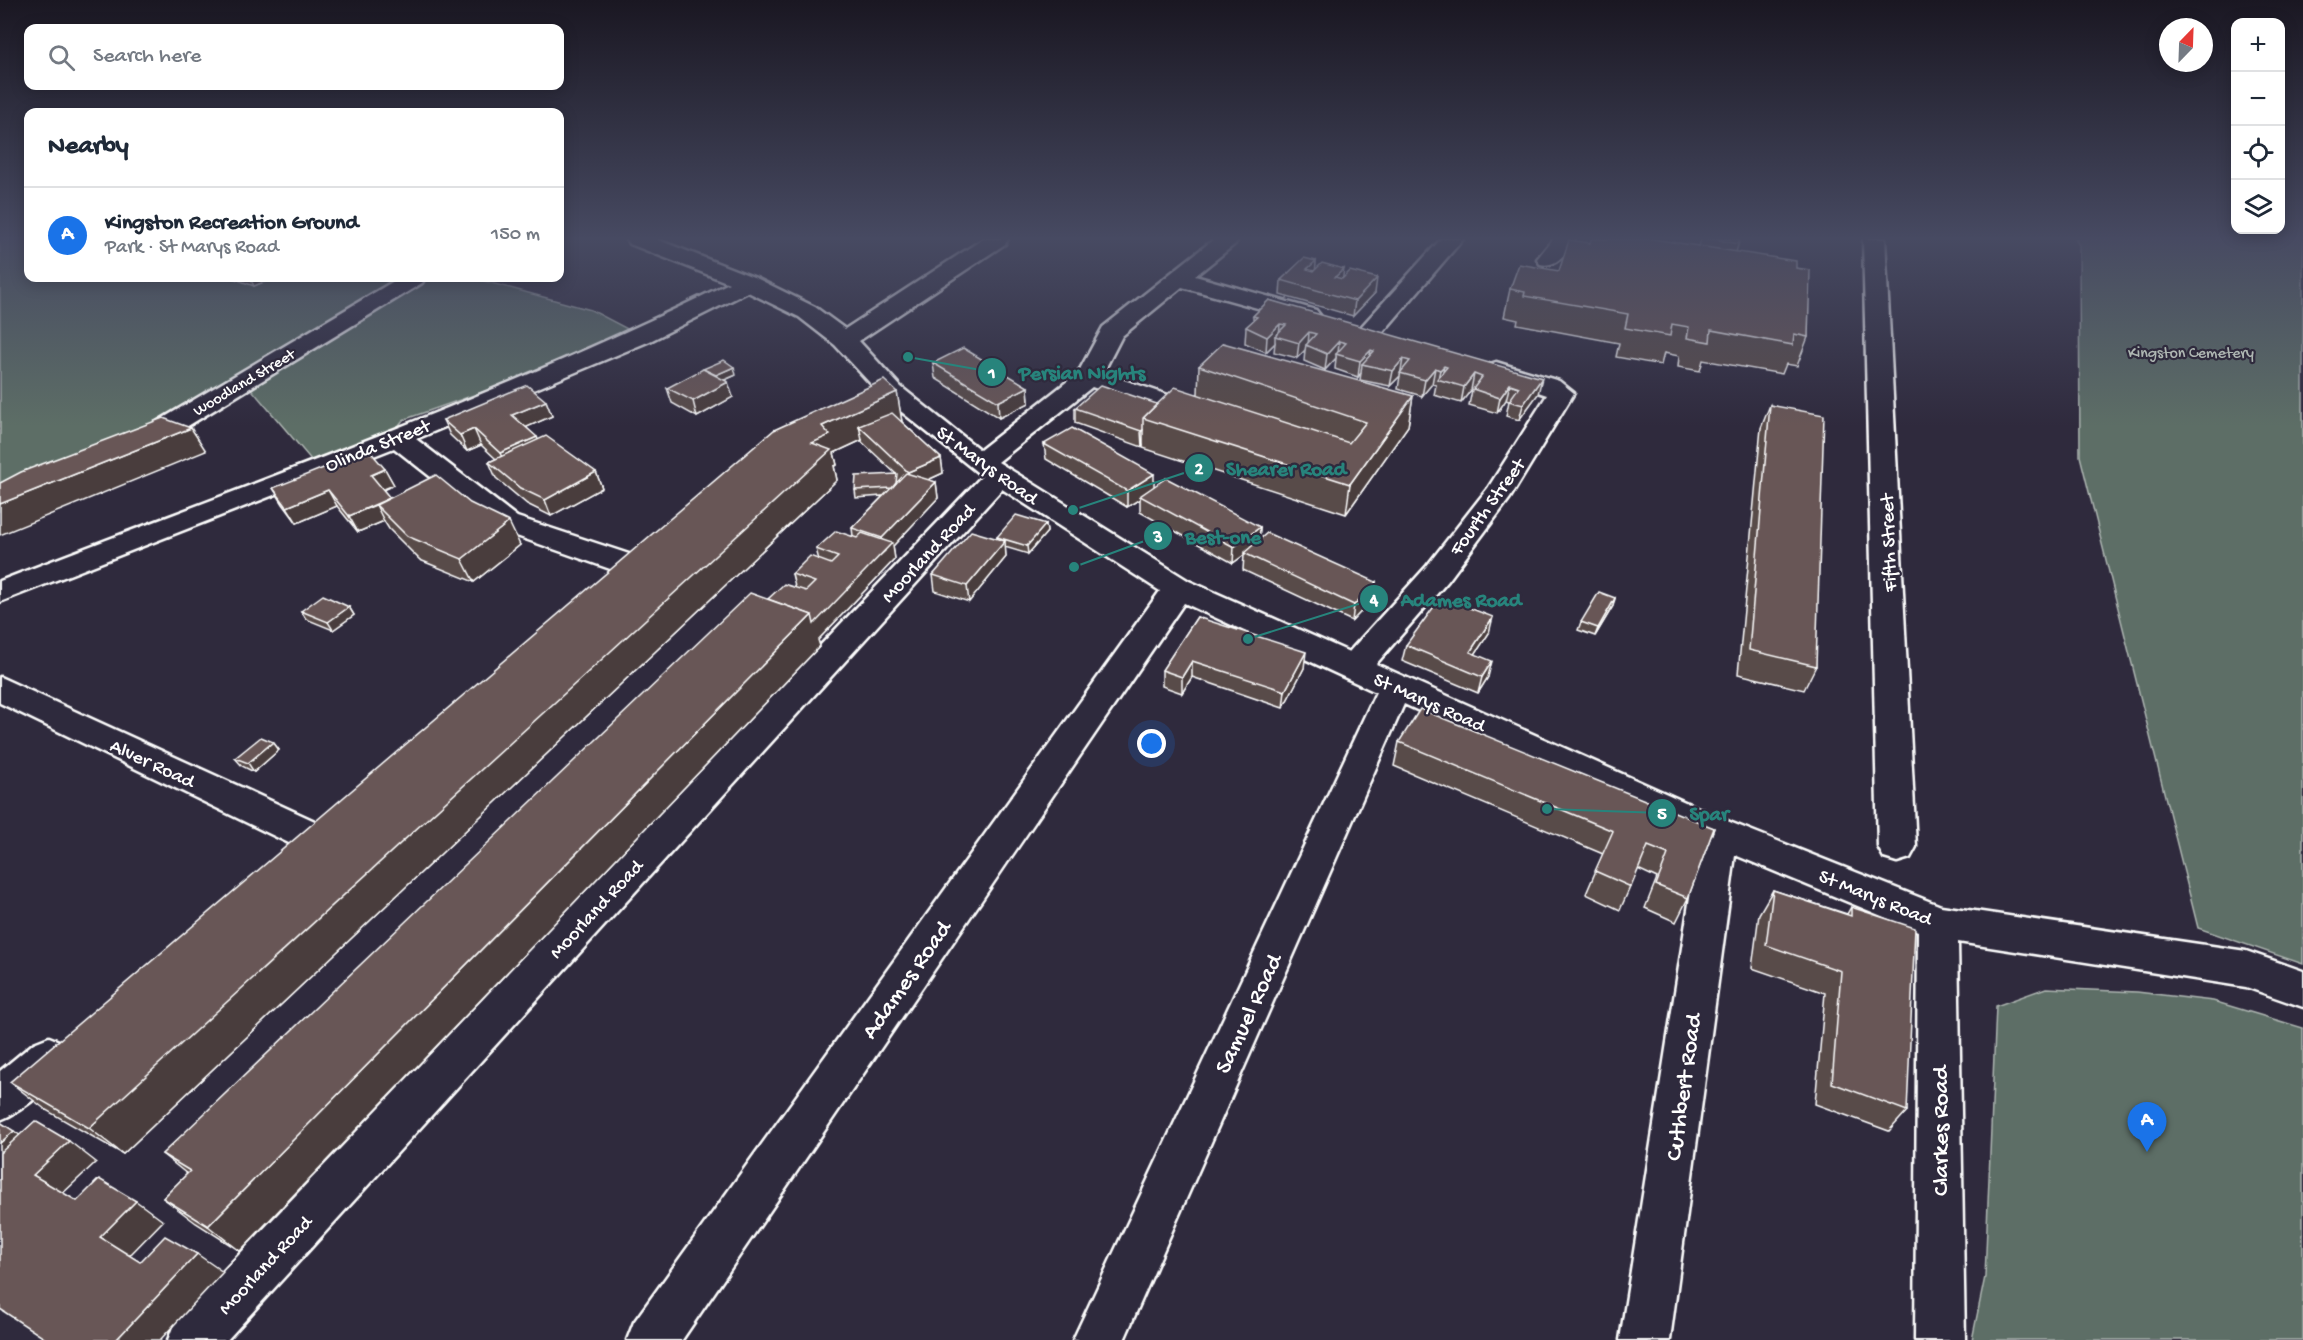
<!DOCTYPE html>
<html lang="en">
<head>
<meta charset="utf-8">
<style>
  :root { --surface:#fff; --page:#f2f2f3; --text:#1f2937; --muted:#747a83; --line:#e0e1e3; --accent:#1a73e8 }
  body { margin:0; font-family:"Gochi Hand",sans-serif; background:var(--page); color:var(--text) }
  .controls { position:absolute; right:18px; top:18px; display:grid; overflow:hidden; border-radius:12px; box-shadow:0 3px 15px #0003 }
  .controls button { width:54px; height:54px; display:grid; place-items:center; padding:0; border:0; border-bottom:2px solid var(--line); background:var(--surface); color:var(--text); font:30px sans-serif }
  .compass { position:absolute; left:2159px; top:18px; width:54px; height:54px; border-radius:50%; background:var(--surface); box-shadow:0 3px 15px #0003; rotate:23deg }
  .you { position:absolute; left:1152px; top:744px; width:21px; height:21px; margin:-15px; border:4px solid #fff; border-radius:50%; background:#1a73e8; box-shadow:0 0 0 9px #1a73e833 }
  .badge { display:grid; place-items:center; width:39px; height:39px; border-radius:50%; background:var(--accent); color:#fff; font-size:20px; font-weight:700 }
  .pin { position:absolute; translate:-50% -50px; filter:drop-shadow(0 2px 3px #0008) }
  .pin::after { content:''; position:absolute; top:32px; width:21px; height:18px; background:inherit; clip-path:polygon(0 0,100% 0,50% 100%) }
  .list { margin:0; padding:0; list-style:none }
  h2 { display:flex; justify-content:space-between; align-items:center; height:78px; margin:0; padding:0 24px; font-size:26px }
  h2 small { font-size:20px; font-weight:400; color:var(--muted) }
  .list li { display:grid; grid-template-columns:39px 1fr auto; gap:18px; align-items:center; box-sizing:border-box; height:96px; padding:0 24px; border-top:2px solid var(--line) }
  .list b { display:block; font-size:22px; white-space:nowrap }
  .list p { margin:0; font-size:20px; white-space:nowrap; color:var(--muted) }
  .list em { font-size:20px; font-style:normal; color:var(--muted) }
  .icon { flex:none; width:33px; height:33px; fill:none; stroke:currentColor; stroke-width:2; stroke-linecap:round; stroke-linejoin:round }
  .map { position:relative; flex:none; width:2303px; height:1340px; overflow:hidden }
  .search { position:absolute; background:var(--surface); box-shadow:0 3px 15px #0003; left:24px; top:24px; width:540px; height:66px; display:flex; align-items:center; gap:15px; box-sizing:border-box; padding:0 21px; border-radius:12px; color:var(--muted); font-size:22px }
  .panel { position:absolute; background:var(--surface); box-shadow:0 3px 15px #0003; left:24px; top:108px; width:540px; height:174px; border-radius:12px }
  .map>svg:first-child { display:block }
  .green { fill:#5d6e66; stroke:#aeb6b2; stroke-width:1.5 }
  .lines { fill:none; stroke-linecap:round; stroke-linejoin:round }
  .minor-casing { stroke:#fff; stroke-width:5 }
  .minor { fill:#2f2a3d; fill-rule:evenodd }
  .wall { fill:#594b4a; stroke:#fff; stroke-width:1.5 }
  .shaded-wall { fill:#493d3c; stroke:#fff; stroke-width:1.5 }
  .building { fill:#685756; stroke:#fff; stroke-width:1.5 }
  .labels { text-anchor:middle; stroke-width:4.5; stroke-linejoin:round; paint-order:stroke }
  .far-park-label { font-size:16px; fill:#aeb6b2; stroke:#2f2a3d }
  .far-street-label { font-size:16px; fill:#fff; stroke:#2f2a3d }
  .street-label { font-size:20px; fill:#fff; stroke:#2f2a3d }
  .near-street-label { font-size:24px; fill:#fff; stroke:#2f2a3d }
  .leader { fill:none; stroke:#27847c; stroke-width:2 }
  .callout-dot { fill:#27847c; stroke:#2f2a3d; stroke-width:2 }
  .mark-label { font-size:18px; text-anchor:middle; font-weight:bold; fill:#fff }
  .callout-label { font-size:21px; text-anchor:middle; font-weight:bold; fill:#27847c; stroke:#2f2a3d; stroke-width:4.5; stroke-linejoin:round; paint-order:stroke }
</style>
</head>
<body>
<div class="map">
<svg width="2303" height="1340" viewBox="0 0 2303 1340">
  <rect width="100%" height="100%" fill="#2f2a3d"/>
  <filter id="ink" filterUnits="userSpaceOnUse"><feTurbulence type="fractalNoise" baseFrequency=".0167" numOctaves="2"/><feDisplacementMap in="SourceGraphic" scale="12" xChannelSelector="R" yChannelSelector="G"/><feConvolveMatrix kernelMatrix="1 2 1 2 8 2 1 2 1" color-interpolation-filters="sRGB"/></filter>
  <g filter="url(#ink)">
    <!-- green -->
    <g class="green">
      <path d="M14 239H28V278H233L254 286 273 278H414L164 429 0 511V241Z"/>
      <path d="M2075 239H2303V964L2198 928 2080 456 2079 245Z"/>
      <path d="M430 278H473L591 310 641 336 403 420 387 441 313 462 247 384Z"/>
      <path d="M2046 988 2137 992 2213 1001 2303 1028V1340H1972L1985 1277 1996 1006Z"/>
    </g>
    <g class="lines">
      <defs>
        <g id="minor">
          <path d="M627 239H656L756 278 815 307 845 329 983 239H1008L1005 244 859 341 901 387 980 450 1078 373 1103 327 1214 239H1238L1235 244 1195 276 1316 310 1320 315 1316 320 1308 322 1182 287 1122 336 1103 373 1210 409 1214 415 1210 421 1201 423 1192 421 1092 387 998 462 1189 581 1349 652 1426 567 1488 488 1547 395 1487 375 1483 370 1487 365 1496 362 1559 381 1574 393 1510 498 1448 581 1376 664 1732 823 1941 906 2246 951 2303 971V1007L2246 987 1958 942 1965 1340H1915L1918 931 1735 855 1670 1340H1620L1699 840 1404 704 1124 1340H1073L1376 692 1184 603 682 1340H627L634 1322 1160 591 1002 489 227 1340H168L175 1322 982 476 883 397 835 345 799 317 748 292 650 341 416 439 517 517 635 556 639 563 635 570 624 573 613 570 497 529 394 448 0 602V581C244 486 494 399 729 283L630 244Z"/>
          <path d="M1441 239H1463L1379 337 1370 339 1361 337 1358 332 1361 327Z"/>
          <path d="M1553 239H1575C1566 252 1558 268 1540 264L1537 259Z"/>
          <path d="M1863 239H1885L1916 847 1910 858 1897 862 1884 858 1878 847Z"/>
          <path d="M399 278H425L422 283 173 435 164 437 155 435 151 429 155 423Z"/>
          <path d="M0 677 319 823 325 834 319 845 306 849 293 845 0 703Z"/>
          <path d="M49 1037 64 1043 70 1057C60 1081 25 1110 0 1120V1071L34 1043Z"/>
        </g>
      </defs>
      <!-- minor casing -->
      <use href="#minor" class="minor-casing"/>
      <!-- minor -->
      <use href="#minor" class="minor"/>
    </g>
    <!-- wall -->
    <g class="wall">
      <path d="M1701 239H1740L1736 252 1796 268 1808 337 1797 366 1786 364 1782 374 1703 360 1700 371 1678 367 1679 356 1664 353 1661 365 1616 357 1619 343 1517 324 1518 320 1504 317 1510 289 1559 271 1590 243 1699 246Z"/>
      <path d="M1316 261 1315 270 1342 279 1375 293 1353 316 1280 295 1281 280Z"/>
      <path d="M233 278H273L254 286Z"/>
      <path d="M1269 300 1538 394 1519 420 1506 416 1509 401 1506 400 1497 413 1469 405 1472 390H1471L1461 403 1434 395 1436 385 1432 384 1422 396 1398 389 1400 376 1390 386 1360 380 1361 373 1358 377 1335 369 1336 358 1325 370 1304 361 1305 350 1297 358 1274 352 1275 343 1266 352 1245 343 1246 327 1253 321V316Z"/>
      <path d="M933 363 1028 387 1029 403 999 418 935 378Z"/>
      <path d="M1199 366 1413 396 1408 426 1346 514 1143 448V446L1142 447 1075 423V408L1157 404 1198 394Z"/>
      <path d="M736 375 725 380 733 397 697 417 672 403 667 388Z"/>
      <path d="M897 392 902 422 941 458 943 473 928 480 936 482 938 498 893 546 895 559 818 640 820 646 240 1251 196 1223 163 1198 187 1174 162 1154 768 599 795 587 792 574 819 560 816 549 853 536 852 528 883 496 856 498 855 490 896 474 862 442V440L834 453 837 465 834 466 837 480 123 1154 46 1110 10 1082Z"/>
      <path d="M546 401 552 416 526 427 538 440 596 472 602 488 551 516 527 504 496 478 489 462 496 459 481 445 467 451 450 435 443 420Z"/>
      <path d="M1770 405 1816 666 1804 690 1738 674 1761 428Z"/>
      <path d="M1044 444 1260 527 1259 540 1373 599 1352 621 1243 570 1244 555 1233 563 1140 512V499L1127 507 1046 459Z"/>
      <path d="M385 469 394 485 383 490 390 498 520 545 474 582 420 560 389 529 384 521 358 532 337 506 297 523 283 504 273 488Z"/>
      <path d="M1046 524 1047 532 1028 554 1005 547 1006 557 969 602 935 591 933 575 998 539 997 537Z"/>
      <path d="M1615 598 1613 606 1595 636 1578 630 1581 622Z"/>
      <path d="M349 607 354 615 333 630 306 619 301 611Z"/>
      <path d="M1197 617 1304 668 1283 708 1192 677 1182 693 1162 686V670Z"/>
      <path d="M1489 633 1475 654 1488 677 1478 693 1402 661 1406 645Z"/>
      <path d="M273 742 279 750 254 772 242 766 235 758Z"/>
      <path d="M1399 742 1714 828 1688 898 1676 922 1645 908 1657 878 1638 869 1620 910 1586 894 1603 854 1394 766Z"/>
      <path d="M1773 890 1847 914 1851 907 1907 1111 1889 1131 1815 1104 1825 993 1752 968 1759 914Z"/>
    </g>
    <!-- shaded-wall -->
    <g class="shaded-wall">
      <path d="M1316 261 1315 276 1307 269Z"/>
      <path d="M1344 269 1342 283 1335 277Z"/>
      <path d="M250 278H273L254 286Z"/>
      <path d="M1377 278 1375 293 1353 316 1355 301Z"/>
      <path d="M1280 324 1279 337 1275 336V343L1266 352 1267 337Z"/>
      <path d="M1309 332 1308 346 1306 345 1305 350 1297 358 1299 343Z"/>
      <path d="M1339 341 1338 354H1336V358L1325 370 1327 354Z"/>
      <path d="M1371 350 1368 365 1362 364 1361 373 1358 377 1360 361Z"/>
      <path d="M1403 359 1400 376 1390 386 1393 371Z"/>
      <path d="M1444 366 1441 380 1438 379 1440 370Z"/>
      <path d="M734 367 736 375 715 384 713 376Z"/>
      <path d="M1435 368 1432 384 1422 396 1425 380Z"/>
      <path d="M1474 374 1471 390 1461 403 1464 387Z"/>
      <path d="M1542 378 1538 394 1519 420 1523 405Z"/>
      <path d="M728 382 733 397 697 417 693 401Z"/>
      <path d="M1510 384 1506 400 1497 413 1500 398Z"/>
      <path d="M1028 387 1029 403 999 418 998 402Z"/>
      <path d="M897 392 902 422 871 437 859 426 862 440 834 453 837 465 834 466 837 480 123 1154 89 1128 812 443 822 426Z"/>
      <path d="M1413 396 1408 426 1346 514 1350 484Z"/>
      <path d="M546 401 552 416 518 431 512 415Z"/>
      <path d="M191 428 206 451 0 535V504Z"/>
      <path d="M474 429 481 445 467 451 460 435Z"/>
      <path d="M1143 430V446L1142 447 1141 431Z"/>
      <path d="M537 437 543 452 507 469 500 453Z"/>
      <path d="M941 458 943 473 910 488 908 472Z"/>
      <path d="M385 469 394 485 379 491 371 475Z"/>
      <path d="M596 472 602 488 551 516 545 500Z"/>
      <path d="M1154 474V490L1140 496V499L1127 507V491Z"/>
      <path d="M936 482 938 498 893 546 895 559 818 640 820 646 240 1251 208 1226 812 615 885 551 882 538Z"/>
      <path d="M328 490 337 506 297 523 287 507Z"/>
      <path d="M390 499 376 505 384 521 358 532 349 516Z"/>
      <path d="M509 522 520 545 474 582 462 559Z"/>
      <path d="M1046 524 1047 532 1028 554 1027 546Z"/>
      <path d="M1260 527 1259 543 1244 553V555L1233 563 1234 547Z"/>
      <path d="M1005 541 1006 557 969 602 967 586Z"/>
      <path d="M1376 582 1373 599 1352 621 1354 605Z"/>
      <path d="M1615 598 1613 606 1595 636 1598 628Z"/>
      <path d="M349 607 354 615 333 630 328 622Z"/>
      <path d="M1493 617 1489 633 1466 668 1470 652Z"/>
      <path d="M1306 652 1304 668 1283 708 1285 691Z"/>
      <path d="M1192 661V677L1182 693V677Z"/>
      <path d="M1492 661 1488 677 1478 693 1482 677Z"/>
      <path d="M273 742 279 750 254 772 248 763Z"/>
      <path d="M14 1131 42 1151 0 1180V1143Z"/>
      <path d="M69 1141 96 1162 61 1195 33 1175Z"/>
      <path d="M136 1201 163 1221 128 1257 100 1237Z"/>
      <path d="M197 1254 223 1272 160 1340H116Z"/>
    </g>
    <!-- building -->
    <g class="building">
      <path d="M1591 239H1653L1796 261V268L1810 270 1808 337 1794 334 1793 345 1711 330 1710 342 1687 338 1689 327 1672 324 1670 336 1625 328 1628 314 1524 296 1525 292 1510 289 1519 264 1559 271 1569 240 1590 243Z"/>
      <path d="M1713 239H1740L1738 244Z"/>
      <path d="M1304 258 1316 261 1307 269 1314 271 1322 263 1344 269 1335 277 1342 279 1350 271 1377 278 1355 301 1281 280Z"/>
      <path d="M1269 300 1542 378 1523 405 1509 401 1519 387 1510 384 1500 398 1473 389 1482 377 1474 374 1464 387 1437 379 1447 367 1444 366 1440 370 1435 368 1425 380 1400 373 1410 361 1403 359 1393 371 1362 364 1374 351 1371 350 1360 361 1336 354 1346 343 1339 341 1327 354 1306 345 1316 334 1309 332 1299 343 1275 336 1286 325 1280 324 1267 337 1246 327 1257 317 1253 316Z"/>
      <path d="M1223 343 1413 396 1350 484 1143 418 1175 387 1349 443 1366 422 1199 366Z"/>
      <path d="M963 348 1028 387 998 402 933 363Z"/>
      <path d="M724 360 734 367 716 375 703 369Z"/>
      <path d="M703 369 728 382 693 401 667 388Z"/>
      <path d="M884 380 897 392 822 426 830 435 812 443 831 450 89 1128 10 1082 774 430Z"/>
      <path d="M527 385 546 401 512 415 537 437 500 453 474 429 460 435 443 420Z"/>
      <path d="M1101 385 1157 404 1143 418V430L1141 431 1075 408Z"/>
      <path d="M1770 405 1824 415 1816 666 1749 650Z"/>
      <path d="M892 413 941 458 908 472 859 426Z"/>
      <path d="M163 418 191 428 0 504V483L21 472Z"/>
      <path d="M1072 428 1154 474 1127 491 1044 444Z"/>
      <path d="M546 436 596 472 545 500 520 488 489 462Z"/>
      <path d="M369 450 385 469 371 475 390 498 349 516 328 490 287 507 273 488Z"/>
      <path d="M906 473 936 482 882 538 852 528Z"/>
      <path d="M897 474 896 483 892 488 855 490 856 476Z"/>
      <path d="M436 475 470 503 509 522 462 559 407 536 376 505Z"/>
      <path d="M1166 478 1260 527 1234 547 1140 496Z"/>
      <path d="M1016 515 1046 524 1027 546 997 537Z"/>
      <path d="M836 531 857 538 862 533 892 543 814 624 812 615 768 599 784 584 806 591 815 582 792 574 810 556 831 564 838 557 816 549Z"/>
      <path d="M971 531 1005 541 967 586 933 575Z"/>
      <path d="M1267 533 1376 582 1354 605 1244 553Z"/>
      <path d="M1599 592 1615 598 1598 628 1581 622Z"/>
      <path d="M750 593 812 615 208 1226 163 1198 190 1171 162 1154Z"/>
      <path d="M323 595 349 607 328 622 301 611Z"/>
      <path d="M1441 597 1493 617 1470 652 1492 661 1482 677 1406 645Z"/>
      <path d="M1197 617 1306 652 1285 691 1192 661 1182 677 1162 670Z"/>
      <path d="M1420 709 1714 828 1688 898 1656 885 1668 854 1648 846 1631 887 1595 871 1613 831 1399 742Z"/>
      <path d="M261 737 273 742 248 763 235 758Z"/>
      <path d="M1773 890 1851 916V907L1915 928 1907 1111 1832 1083 1841 971 1766 945Z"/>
      <path d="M35 1121 69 1141 33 1175 77 1201 99 1179 136 1201 100 1237 140 1262 165 1236 197 1254 116 1340H47L0 1309V1153Z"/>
      <path d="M0 1122 14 1131 0 1143Z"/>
    </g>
  </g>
  <!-- sky -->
  <linearGradient id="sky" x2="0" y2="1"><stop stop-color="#1a1722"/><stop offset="0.56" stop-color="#474a62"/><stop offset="1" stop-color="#474a62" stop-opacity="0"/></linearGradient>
  <rect width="2303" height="426" fill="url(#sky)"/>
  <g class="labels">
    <!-- far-park labels -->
    <g class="far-park-label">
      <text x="2191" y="357">Kingston Cemetery</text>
    </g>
    <!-- far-street labels -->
    <g class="far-street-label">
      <text transform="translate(243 381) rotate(-31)" y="6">Woodland Street</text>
    </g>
    <!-- street labels -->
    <g class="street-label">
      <text transform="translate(377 444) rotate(-22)" y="7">Olinda Street</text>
      <text transform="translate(988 464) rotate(36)" y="7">St Marys Road</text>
      <text transform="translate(1486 506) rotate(-54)" y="7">Fourth Street</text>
      <text transform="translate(1887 543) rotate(-92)" y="7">Fifth Street</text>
      <text transform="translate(927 552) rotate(-47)" y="7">Moorland Road</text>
      <text transform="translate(1430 701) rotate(24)" y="7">St Marys Road</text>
      <text transform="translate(153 762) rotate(25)" y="7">Alver Road</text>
      <text transform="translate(1876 896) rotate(22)" y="7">St Marys Road</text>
      <text transform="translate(595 908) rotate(-47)" y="7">Moorland Road</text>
      <text transform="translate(264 1264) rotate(-47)" y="7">Moorland Road</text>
    </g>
    <!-- near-street labels -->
    <g class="near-street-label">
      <text transform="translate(905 979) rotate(-55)" y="8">Adames Road</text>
      <text transform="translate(1247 1013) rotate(-65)" y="8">Samuel Road</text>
      <text transform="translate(1682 1087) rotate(-82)" y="8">Cuthbert Road</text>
      <text transform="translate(1939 1131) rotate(-90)" y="8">Clarkes Road</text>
    </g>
  </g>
  <!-- callouts -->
  <path class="leader" d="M908 357L992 372M1073 510L1199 468M1074 567L1158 536M1248 639L1374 599M1547 809L1662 813"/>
  <g class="callout-dot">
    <circle cx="908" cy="357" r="6"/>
    <circle cx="1073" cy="510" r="6"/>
    <circle cx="1074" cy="567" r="6"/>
    <circle cx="1248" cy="639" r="6"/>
    <circle cx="1547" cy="809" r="6"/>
    <circle cx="992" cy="372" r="15"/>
    <circle cx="1199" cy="468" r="15"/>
    <circle cx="1158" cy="536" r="15"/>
    <circle cx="1374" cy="599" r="15"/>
    <circle cx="1662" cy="813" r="15"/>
  </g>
  <g class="mark-label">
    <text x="992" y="378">1</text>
    <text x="1199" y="474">2</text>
    <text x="1158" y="542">3</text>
    <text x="1374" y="605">4</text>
    <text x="1662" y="819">5</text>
  </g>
  <g class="callout-label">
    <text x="1082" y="379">Persian Nights</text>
    <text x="1286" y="475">Shearer Road</text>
    <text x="1223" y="543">Best-one</text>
    <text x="1461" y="606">Adames Road</text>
    <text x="1709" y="820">Spar</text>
  </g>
</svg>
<div class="controls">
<button>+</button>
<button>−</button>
<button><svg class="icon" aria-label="locate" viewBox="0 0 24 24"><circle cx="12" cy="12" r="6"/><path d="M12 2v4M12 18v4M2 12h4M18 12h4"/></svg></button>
<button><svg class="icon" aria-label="layers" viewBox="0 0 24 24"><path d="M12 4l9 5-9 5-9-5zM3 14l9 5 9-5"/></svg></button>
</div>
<svg class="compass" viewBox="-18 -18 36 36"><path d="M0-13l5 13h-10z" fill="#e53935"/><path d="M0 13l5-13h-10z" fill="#747a83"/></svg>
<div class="you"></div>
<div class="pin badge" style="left:2147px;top:1152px">A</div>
<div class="search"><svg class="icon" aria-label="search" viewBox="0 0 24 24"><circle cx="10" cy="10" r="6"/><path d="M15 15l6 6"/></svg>Search here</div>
<section class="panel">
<h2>Nearby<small></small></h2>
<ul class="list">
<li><span class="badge">A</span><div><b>Kingston Recreation Ground</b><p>Park · St Marys Road</p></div><em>150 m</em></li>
</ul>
</section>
</div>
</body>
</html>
